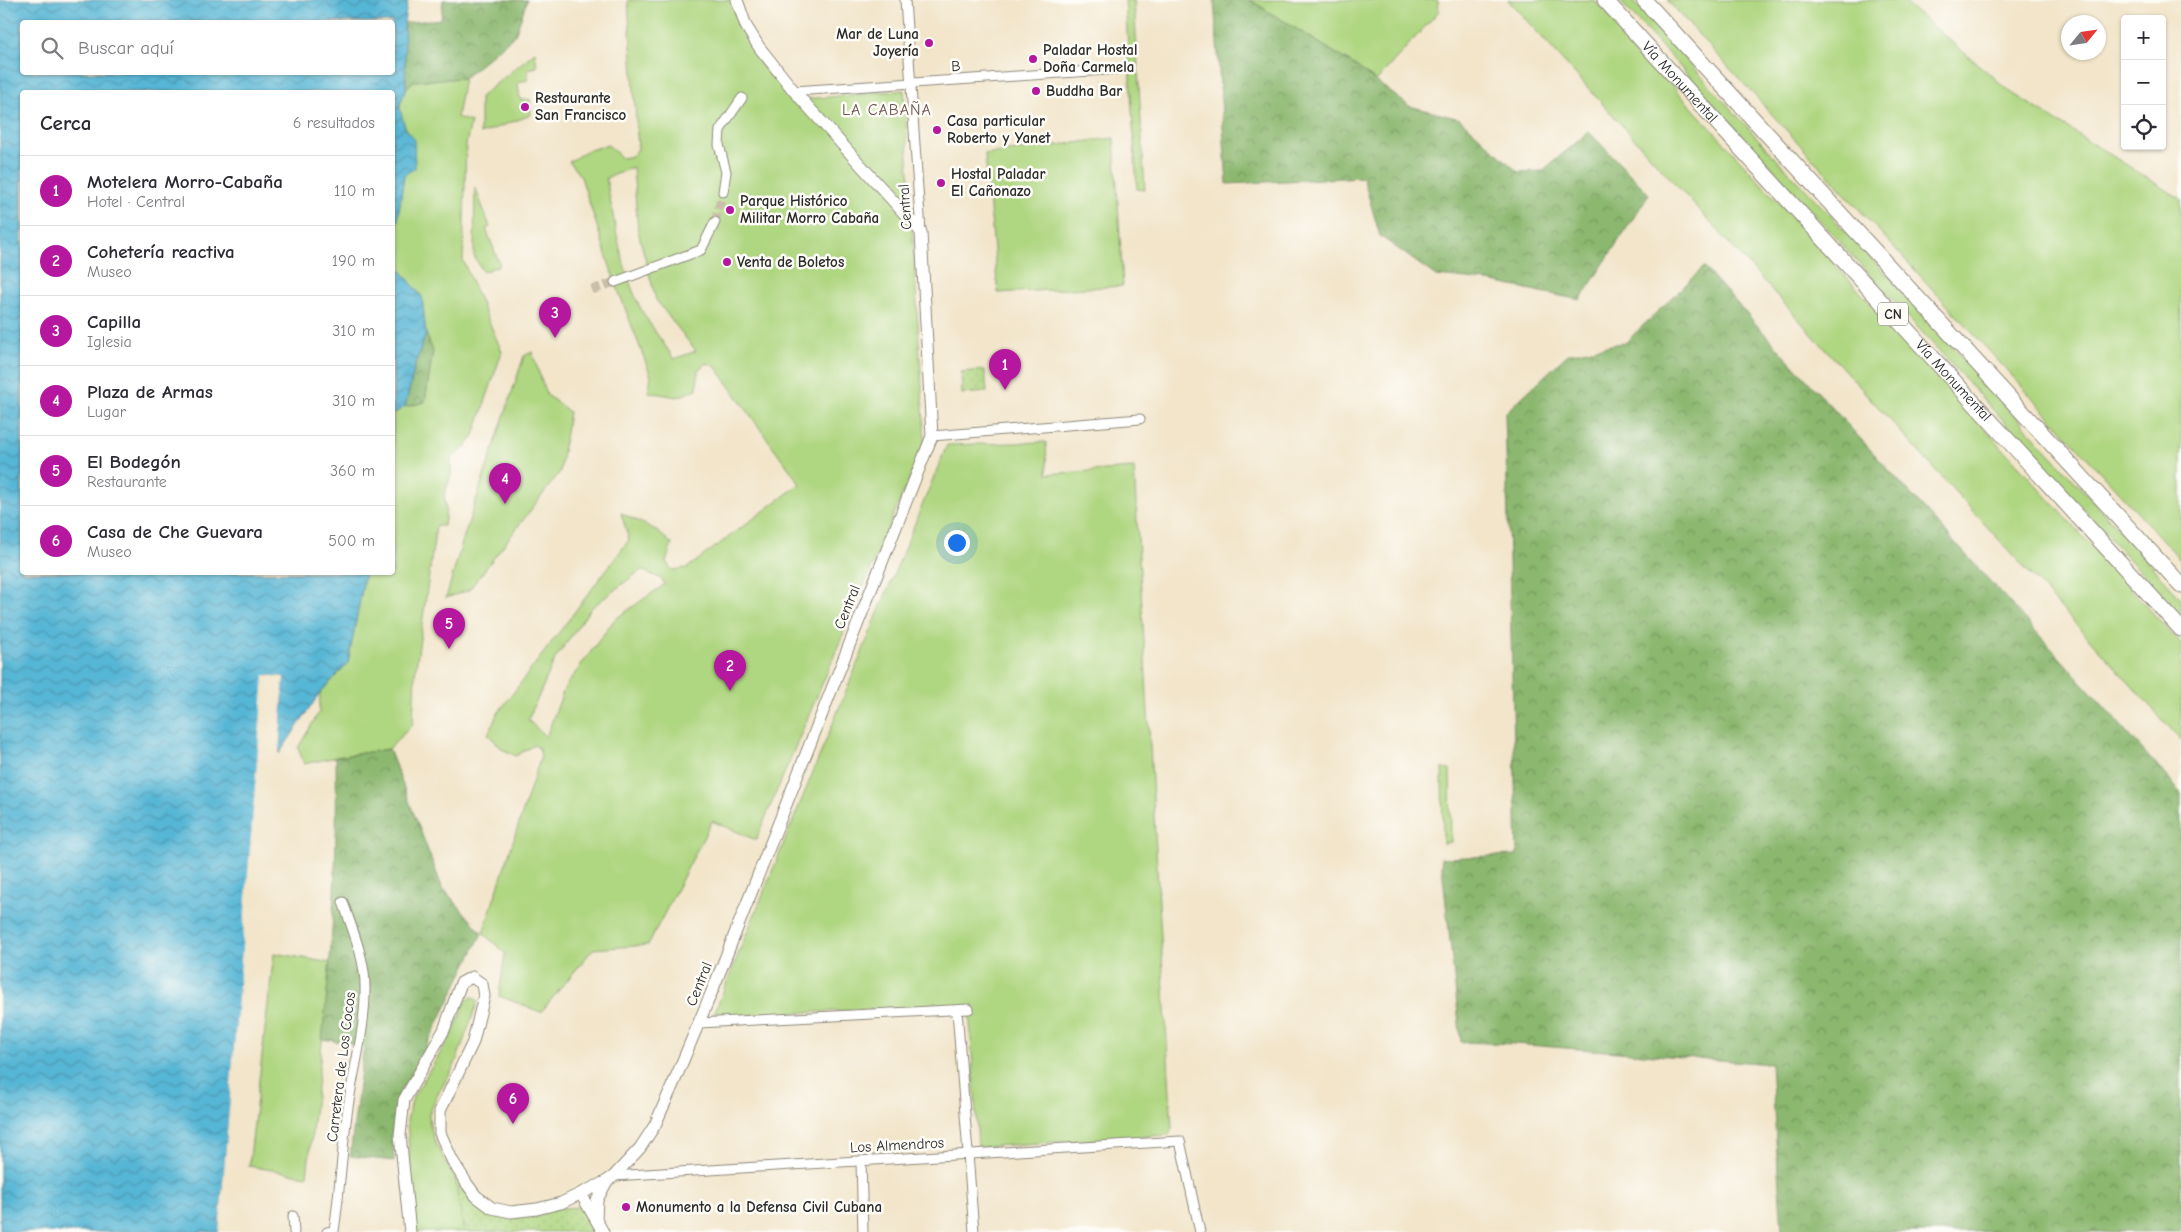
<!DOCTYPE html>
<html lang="es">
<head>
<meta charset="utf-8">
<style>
  :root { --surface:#fff; --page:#f2f2f3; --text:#2b2b33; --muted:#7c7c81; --line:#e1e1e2; --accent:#b5179e }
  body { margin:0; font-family:"Comic Neue",sans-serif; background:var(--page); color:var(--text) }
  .controls { position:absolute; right:15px; top:15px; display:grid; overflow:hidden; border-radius:5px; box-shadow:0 1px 4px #0004 }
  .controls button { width:45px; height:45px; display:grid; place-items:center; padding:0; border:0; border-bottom:1px solid var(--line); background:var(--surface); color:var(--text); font:25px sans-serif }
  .compass { position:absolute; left:2061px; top:15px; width:45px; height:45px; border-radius:50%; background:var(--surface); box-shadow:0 1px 4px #0004; rotate:61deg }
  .you { position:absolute; left:956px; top:542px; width:18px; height:18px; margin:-12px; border:4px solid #fff; border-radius:50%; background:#1a73e8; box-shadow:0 0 0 8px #1a73e833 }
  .badge { display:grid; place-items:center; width:32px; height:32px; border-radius:50%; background:var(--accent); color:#fff; font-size:16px; font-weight:700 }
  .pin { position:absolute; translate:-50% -41px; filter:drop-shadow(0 1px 2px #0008) }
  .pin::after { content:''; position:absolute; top:26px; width:18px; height:15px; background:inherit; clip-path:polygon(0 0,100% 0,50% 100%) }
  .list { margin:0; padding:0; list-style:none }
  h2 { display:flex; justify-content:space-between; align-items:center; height:65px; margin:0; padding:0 20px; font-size:21px }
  h2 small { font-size:16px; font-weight:400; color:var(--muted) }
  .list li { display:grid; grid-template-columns:32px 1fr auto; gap:15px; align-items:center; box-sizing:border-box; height:70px; padding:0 20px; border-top:1px solid var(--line) }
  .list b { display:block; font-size:19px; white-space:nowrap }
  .list p { margin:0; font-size:16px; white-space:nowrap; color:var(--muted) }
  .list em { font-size:16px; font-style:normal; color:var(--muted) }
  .icon { flex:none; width:28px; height:28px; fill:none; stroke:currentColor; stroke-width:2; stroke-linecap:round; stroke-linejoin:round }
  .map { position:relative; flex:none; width:2181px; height:1232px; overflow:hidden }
  .search { position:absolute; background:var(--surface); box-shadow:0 1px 4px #0004; left:20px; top:20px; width:375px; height:55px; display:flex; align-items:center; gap:12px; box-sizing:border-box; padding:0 18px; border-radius:5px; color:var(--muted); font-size:19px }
  .panel { position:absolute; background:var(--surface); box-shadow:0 1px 4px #0004; left:20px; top:90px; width:375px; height:485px; border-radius:5px }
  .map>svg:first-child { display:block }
  .grass { fill:#afd680; stroke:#6d8056; fill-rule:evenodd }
  .forest { fill:url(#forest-crowns); stroke:#5b714c }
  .park { fill:url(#park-dots); stroke:#6d8056 }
  .water { fill:url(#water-waves); stroke:#417080; fill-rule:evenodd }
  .pier { fill:#f2e5ca }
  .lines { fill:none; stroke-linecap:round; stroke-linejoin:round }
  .street-tunnel { stroke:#cac0aa; stroke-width:9; stroke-dasharray:9 4.5; stroke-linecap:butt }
  .street-casing { stroke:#8e887a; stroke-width:11 }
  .secondary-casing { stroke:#8e887a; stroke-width:13 }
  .highway-casing { stroke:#8e887a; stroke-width:17 }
  .street { stroke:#fff; stroke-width:9 }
  .secondary { stroke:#fff; stroke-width:11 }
  .highway { stroke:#fff; stroke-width:15 }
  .poi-dot { fill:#b5179e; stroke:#fdfcf7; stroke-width:2 }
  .labels { text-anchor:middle; stroke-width:5; stroke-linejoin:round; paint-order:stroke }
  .shield { fill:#fdfcf7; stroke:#6a6a68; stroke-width:1 }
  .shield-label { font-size:14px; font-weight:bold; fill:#2b2b2b }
  .poi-label { font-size:15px; font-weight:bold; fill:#2b2b2b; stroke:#fdfcf7; text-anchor:start }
  .street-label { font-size:15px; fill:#2b2b2b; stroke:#fdfcf7 }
  .neighbourhood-label { font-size:16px; letter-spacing:1px; fill:#6c5450; stroke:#fdfcf7 }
</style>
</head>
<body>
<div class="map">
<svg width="2181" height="1232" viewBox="0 0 2181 1232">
  <defs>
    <pattern id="forest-crowns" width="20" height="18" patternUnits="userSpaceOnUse" patternTransform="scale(1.25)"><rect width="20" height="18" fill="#8bb76e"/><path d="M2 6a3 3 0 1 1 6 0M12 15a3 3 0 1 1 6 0" fill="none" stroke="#72955b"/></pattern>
    <pattern id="park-dots" width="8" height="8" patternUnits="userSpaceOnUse" patternTransform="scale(1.25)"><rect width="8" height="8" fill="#afd680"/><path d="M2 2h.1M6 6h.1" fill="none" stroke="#97b86f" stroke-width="1.8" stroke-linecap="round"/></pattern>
    <pattern id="water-waves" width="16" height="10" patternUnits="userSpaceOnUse" patternTransform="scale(1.25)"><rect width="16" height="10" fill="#57b6d5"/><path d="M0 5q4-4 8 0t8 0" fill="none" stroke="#4894ad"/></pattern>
  </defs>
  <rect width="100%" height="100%" fill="#fdfcf7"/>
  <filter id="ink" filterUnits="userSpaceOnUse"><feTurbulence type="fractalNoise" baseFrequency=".02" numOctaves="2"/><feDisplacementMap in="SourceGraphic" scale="10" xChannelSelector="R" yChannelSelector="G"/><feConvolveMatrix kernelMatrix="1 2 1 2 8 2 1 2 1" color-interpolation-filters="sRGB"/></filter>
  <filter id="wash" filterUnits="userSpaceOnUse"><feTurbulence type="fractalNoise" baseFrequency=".0096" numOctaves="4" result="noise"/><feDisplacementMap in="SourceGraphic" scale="20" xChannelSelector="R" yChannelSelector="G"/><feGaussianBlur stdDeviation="1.12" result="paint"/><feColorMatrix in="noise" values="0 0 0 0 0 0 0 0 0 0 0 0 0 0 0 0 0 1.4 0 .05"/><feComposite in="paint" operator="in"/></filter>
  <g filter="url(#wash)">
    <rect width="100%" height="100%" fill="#f2e5ca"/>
    <!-- grass -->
    <g class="grass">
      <path d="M628 0H731L741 29 761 58 795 100 904 90 925 441 756 840 712 821 648 945 593 949 541 1012 499 996 505 953 483 933 541 756 539 748 534 745 516 756 502 749 488 734 498 713 629 540 621 513 656 530 672 544 666 562 672 570 687 568 800 484 715 366 706 363 698 370 697 389 678 397 648 392 651 376 615 282 581 177 569 162 586 151 608 145 622 158 632 156 638 149ZM633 167 638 231 656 300 696 351 674 359C662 340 646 321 637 301 620 262 614 220 606 178ZM641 570 660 578 665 584 614 620 565 687 546 737 528 720 555 659 591 608Z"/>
      <path d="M1125 0H1134L1145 190 1137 189Z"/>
      <path d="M1250 0H1438L1439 11 1376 81 1353 64Z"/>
      <path d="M1508 0H1594L2181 644V740Z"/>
      <path d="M1619 0H1632L1771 153 1888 276 2181 598V616Z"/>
      <path d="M1667 0H1902L2012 93 2181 199V560Z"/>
      <path d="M535 52 537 67 528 69V80L518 82 520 100 530 99 531 115 480 134V97Z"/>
      <path d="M464 78 457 117 471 122 466 144 463 261 502 352 473 438 462 450 451 458V475L444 495 446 510 444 526H436L415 674 413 724 389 749 336 757 304 764 298 748 319 712 320 693 348 663 365 573 392 572 393 414 405 407 425 402 433 351 426 334 422 297 395 263 393 256V235L398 218 404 175 414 139C397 118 395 102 413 81Z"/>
      <path d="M1114 138 1123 286 998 293 985 154Z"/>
      <path d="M475 187 490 227 486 229 500 265 483 272 474 256Z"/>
      <path d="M532 352 546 394 569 412 560 472 469 590 446 598 464 536 524 356Z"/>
      <path d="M1046 442 1047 474 1134 468 1172 1129 1169 1135 978 1147 969 1006 713 1016 947 445Z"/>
      <path d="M1442 769H1450L1451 842 1443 844Z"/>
      <path d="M274 953 331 963 307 1176 249 1166Z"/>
      <path d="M473 997 478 1001 454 1067 438 1094 429 1114 430 1125 435 1142 455 1179 464 1232H415L407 1120 413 1097 454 1031 466 1000Z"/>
    </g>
    <!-- forest -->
    <g class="forest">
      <path d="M443 0H527L515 35 464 78 413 81 406 89 404 23 441 19Z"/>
      <path d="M1214 0H1250L1353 64 1409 106 1460 119 1518 172 1542 171 1589 132 1649 194 1580 300 1488 281 1436 276 1380 236 1363 177 1227 184Z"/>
      <path d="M1704 267 2091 692 2181 793V1232H1782L1771 1064 1515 1044 1461 1042 1441 858 1517 855 1505 413 1568 354 1626 342Z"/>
      <path d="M426 334 433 351 425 402 405 407 415 365Z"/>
      <path d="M389 749 442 887 482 933 416 1067 400 1091 393 1129 394 1161 350 1156 364 1046 322 1039C333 945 338 851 336 757Z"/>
    </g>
    <!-- park -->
    <g class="park">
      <path d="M985 370 987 392 962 394 961 372Z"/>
      <path d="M455 1179 476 1201 493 1212 579 1207 590 1215 599 1232H464Z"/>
    </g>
    <!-- water -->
    <g class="water">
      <path d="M0 0H408L404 23 406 89 399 105 405 128 414 139 415 168 404 175 398 218 393 235 392 92H22V572L365 573 348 663 320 693 279 754 284 677 265 675 219 1232H0ZM22 22H392V72H22Z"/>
      <path d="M392 256 395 263 422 297 426 334 415 365 405 407 393 414Z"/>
    </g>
    <!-- pier -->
    <path class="pier" d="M264 675 284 677 279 754 278 756 276 754 281 679 266 677 246 953 221 1232H219Z"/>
  </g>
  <g filter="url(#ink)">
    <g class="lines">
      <!-- street-tunnel -->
      <g class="street-tunnel">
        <path d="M715 222 723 192"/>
        <path d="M592 290 615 282"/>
      </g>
      <defs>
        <g id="street">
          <path d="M905 0 921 232"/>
          <path d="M794 91 1121 69"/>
          <path d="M723 192 726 172 719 145 720 130 742 98"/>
          <path d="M615 282 701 250 715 222"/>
          <path d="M932 436 1140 419"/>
          <path d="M957 1010 974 1232"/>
          <path d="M699 1023 969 1009"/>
          <path d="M861 1161 863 1232"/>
          <path d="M614 1176 1180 1141 1200 1232"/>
          <path d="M293 1216 294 1232"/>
          <path d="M327 1232 334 1231C340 1190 342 1148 348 1107 354 1067 366 1026 365 986 365 958 352 929 343 902"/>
        </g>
        <g id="secondary">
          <path d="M581 1194 603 1232"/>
          <path d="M596 1219 597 1200 607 1181"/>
          <path d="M410 1232 400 1135 404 1100 444 1030 461 983 472 977 482 984 484 996 473 1042 440 1111V1133L452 1160 467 1184 476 1196 492 1208 511 1212 537 1209 561 1203 607 1181 614 1176 640 1148 655 1125 674 1082 715 984 932 436 921 232 794 91 759 47 746 26 737 0"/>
        </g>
        <g id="highway">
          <path id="s1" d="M1605 0 2181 629"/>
          <path d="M1644 0 2181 585"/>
        </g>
      </defs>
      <!-- street casing -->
      <use href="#street" class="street-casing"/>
      <!-- secondary casing -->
      <use href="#secondary" class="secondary-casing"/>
      <!-- highway casing -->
      <use href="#highway" class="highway-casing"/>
      <!-- street -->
      <use href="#street" class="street"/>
      <!-- secondary -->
      <use href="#secondary" class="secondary"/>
      <!-- highway -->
      <use href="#highway" class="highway"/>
    </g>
  </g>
  <!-- markers -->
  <g class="poi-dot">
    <circle cx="929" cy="43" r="5"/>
    <circle cx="1033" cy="59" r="5"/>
    <circle cx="1036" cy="91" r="5"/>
    <circle cx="525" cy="107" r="5"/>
    <circle cx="937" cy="130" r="5"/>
    <circle cx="941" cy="183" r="5"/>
    <circle cx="730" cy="210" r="5"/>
    <circle cx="727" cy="262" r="5"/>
    <circle cx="626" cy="1207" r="5"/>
  </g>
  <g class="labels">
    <!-- shield labels -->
    <rect class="shield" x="1878" y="302.5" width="30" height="23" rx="4"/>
    <g class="shield-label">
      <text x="1893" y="319">CN</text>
    </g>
    <!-- poi labels -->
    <g class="poi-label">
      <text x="919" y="39" text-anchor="end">Mar de Luna<tspan x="919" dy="17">Joyería</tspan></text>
      <text x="1043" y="55">Paladar Hostal<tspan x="1043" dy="17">Doña Carmela</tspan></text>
      <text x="1046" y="96">Buddha Bar</text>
      <text x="535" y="103">Restaurante<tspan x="535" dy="17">San Francisco</tspan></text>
      <text x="947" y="126">Casa particular<tspan x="947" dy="17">Roberto y Yanet</tspan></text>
      <text x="951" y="179">Hostal Paladar<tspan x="951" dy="17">El Cañonazo</tspan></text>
      <text x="740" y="206">Parque Histórico<tspan x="740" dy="17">Militar Morro Cabaña</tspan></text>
      <text x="737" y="267">Venta de Boletos</text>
      <text x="636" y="1212">Monumento a la Defensa Civil Cubana</text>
    </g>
    <!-- street labels -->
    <g class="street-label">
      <text transform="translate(956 66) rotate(-3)" y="5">B</text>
      <text dy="5" stroke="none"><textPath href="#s1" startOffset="111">Vía Monumental</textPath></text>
      <text transform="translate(905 207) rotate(-94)" y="5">Central</text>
      <text dy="5" stroke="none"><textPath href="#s1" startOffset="516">Vía Monumental</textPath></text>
      <text transform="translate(847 607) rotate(-68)" y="5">Central</text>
      <text transform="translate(699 984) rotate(-68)" y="5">Central</text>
      <text transform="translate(341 1067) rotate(-83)" y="5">Carretera de Los Cocos</text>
      <text transform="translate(897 1145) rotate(-3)" y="5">Los Almendros</text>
    </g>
    <!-- neighbourhood labels -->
    <g class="neighbourhood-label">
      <text x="887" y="115">LA CABAÑA</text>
    </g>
  </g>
</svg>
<div class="controls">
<button>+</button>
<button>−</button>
<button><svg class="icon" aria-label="locate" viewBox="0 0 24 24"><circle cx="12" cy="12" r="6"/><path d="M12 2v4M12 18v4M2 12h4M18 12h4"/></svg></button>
</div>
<svg class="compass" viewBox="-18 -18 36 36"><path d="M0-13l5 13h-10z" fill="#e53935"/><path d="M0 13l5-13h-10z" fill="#7c7c81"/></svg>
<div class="you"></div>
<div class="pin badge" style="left:1005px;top:390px">1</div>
<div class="pin badge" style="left:730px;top:691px">2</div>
<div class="pin badge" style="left:555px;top:338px">3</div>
<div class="pin badge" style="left:505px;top:504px">4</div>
<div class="pin badge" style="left:449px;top:649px">5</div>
<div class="pin badge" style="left:513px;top:1124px">6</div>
<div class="search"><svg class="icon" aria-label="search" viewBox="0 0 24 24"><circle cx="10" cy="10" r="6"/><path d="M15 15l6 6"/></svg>Buscar aquí</div>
<section class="panel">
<h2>Cerca<small>6 resultados</small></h2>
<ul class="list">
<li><span class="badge">1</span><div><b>Motelera Morro-Cabaña</b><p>Hotel · Central</p></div><em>110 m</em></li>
<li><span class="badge">2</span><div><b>Cohetería reactiva</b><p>Museo</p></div><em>190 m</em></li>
<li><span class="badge">3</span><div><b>Capilla</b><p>Iglesia</p></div><em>310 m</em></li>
<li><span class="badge">4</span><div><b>Plaza de Armas</b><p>Lugar</p></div><em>310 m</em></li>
<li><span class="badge">5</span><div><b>El Bodegón</b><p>Restaurante</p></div><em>360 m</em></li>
<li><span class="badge">6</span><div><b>Casa de Che Guevara</b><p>Museo</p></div><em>500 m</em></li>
</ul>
</section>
</div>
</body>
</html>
